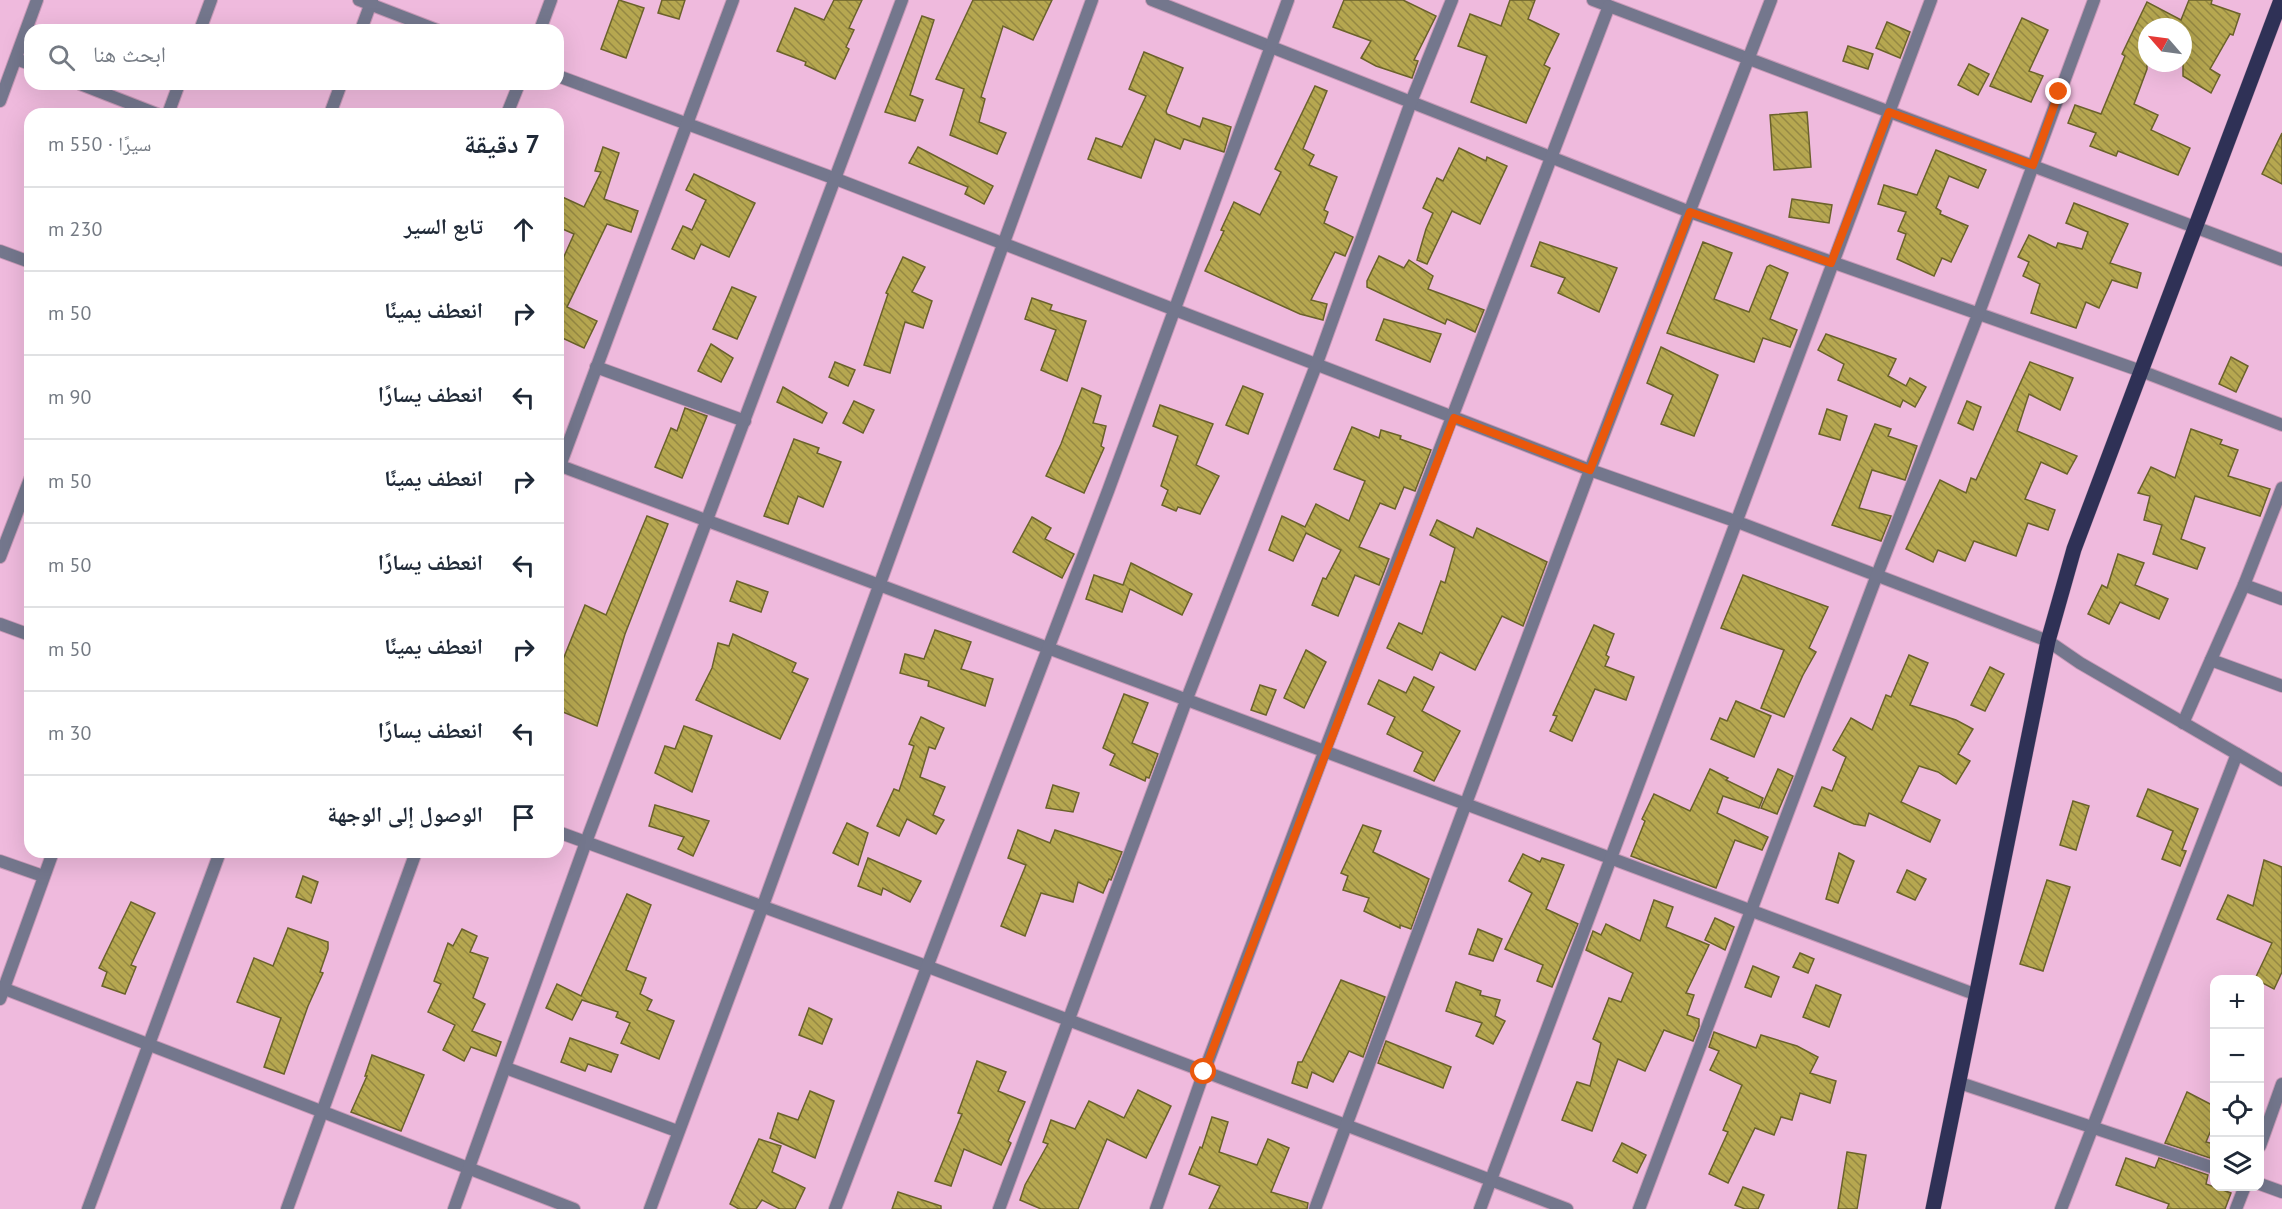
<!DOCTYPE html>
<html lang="ar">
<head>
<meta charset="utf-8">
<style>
  :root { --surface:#fff; --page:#f2f2f3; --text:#1f2937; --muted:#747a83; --line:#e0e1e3 }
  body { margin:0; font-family:"PT Sans","Noto Naskh Arabic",sans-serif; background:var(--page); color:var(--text); direction:rtl }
  .controls { position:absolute; right:18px; bottom:18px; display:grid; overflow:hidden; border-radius:12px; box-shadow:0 6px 24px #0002 }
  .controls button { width:54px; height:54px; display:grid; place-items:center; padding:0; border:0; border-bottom:2px solid var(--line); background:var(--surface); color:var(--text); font:30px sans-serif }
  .compass { position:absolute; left:2138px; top:18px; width:54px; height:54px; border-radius:50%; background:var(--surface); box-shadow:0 6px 24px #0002; rotate:298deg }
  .stop { position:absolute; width:18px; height:18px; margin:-14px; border:4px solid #ea580c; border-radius:50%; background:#fff }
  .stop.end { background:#ea580c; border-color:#fff; box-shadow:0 2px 6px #0008 }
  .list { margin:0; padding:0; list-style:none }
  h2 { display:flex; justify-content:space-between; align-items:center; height:78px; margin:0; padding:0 24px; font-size:26px }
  h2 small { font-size:20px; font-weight:400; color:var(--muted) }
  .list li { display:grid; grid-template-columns:39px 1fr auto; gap:18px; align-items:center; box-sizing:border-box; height:84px; padding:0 24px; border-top:2px solid var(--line) }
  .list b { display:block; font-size:22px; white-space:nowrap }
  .list em { font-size:20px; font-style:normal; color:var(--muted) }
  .icon { flex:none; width:33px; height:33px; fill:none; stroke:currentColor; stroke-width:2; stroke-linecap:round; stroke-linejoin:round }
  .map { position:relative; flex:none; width:2282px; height:1209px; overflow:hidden; direction:ltr }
  .search { position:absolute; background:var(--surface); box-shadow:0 6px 24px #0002; left:24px; top:24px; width:540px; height:66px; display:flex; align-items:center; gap:15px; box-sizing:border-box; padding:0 21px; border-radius:18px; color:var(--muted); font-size:22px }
  .panel { position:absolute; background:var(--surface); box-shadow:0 6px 24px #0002; left:24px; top:108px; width:540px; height:750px; border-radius:18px; direction:rtl }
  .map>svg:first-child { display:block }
  .building { fill:url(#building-back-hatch); stroke:#6b622b; stroke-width:1.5 }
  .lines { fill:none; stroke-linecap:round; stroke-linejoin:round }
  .minor-casing { stroke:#c799b7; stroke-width:14 }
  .tertiary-casing { stroke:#c799b7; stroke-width:14 }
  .primary-casing { stroke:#c799b7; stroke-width:16 }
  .minor { stroke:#74778d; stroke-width:12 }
  .tertiary { stroke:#74778d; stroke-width:12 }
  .primary { stroke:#2f3156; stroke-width:15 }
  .route { stroke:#ea580c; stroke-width:8 }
</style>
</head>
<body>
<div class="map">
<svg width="2282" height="1209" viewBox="0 0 2282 1209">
  <defs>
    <pattern id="building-back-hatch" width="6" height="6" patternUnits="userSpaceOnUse" patternTransform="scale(1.5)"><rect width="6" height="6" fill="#b6a750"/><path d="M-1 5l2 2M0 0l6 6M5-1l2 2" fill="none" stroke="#958843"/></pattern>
  </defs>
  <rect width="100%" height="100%" fill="#efbadd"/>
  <!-- building -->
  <g class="building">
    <path d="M619 0 644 8 626 58 601 49Z"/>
    <path d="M662 0H685L679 19 658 13Z"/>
    <path d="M834 0H862L849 28 854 30 846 47 849 49 835 79 805 65 806 62 777 51 795 8 824 20Z"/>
    <path d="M973 0H1052L1033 40 1003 26 981 97 985 99 979 122 1006 133 997 154 950 135 964 89 936 79Z"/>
    <path d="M1344 0H1403L1436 16 1414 60 1418 61 1412 78 1376 66 1361 58 1371 41 1333 27Z"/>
    <path d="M1510 0H1535L1528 19 1559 34 1544 65 1550 68 1526 123 1471 102 1487 56 1458 46 1470 14 1501 26Z"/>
    <path d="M2189 0H2212L2211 4 2240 14 2233 35 2230 34 2210 69 2220 75 2211 93 2183 76V27H2147V69L2134 104 2158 115 2151 130 2190 148 2178 175 2118 151 2116 156 2090 146 2096 133 2068 123 2075 105 2101 114 2125 56 2122 54 2147 2 2181 20Z"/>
    <path d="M922 16 934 20 910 95 923 100 915 121 885 112Z"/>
    <path d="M2022 18 2048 30 2029 71 2043 76 2031 102 1990 86Z"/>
    <path d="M1887 22 1910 32 1900 58 1876 48Z"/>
    <path d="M1848 46 1873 54 1868 69 1843 61Z"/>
    <path d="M1144 52 1183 68 1166 111 1167 114 1200 127 1203 118 1231 127 1224 152 1184 139 1180 149 1155 139 1141 178 1088 159 1096 138 1122 147 1146 96 1129 89Z"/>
    <path d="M1969 64 1989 74 1978 95 1958 85Z"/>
    <path d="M1315 86 1327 91 1303 149 1314 155 1309 165 1337 177 1324 210 1328 212 1324 223 1353 237 1345 256 1335 252 1311 300 1327 304 1323 320 1300 314 1205 271 1224 231 1221 230 1234 202 1260 215 1281 172 1275 169Z"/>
    <path d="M1807 112 1811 167 1774 170 1770 115Z"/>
    <path d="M2282 133V184L2262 174Z"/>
    <path d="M603 147 619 153 604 199 638 211 631 232 607 224 567 307 597 321 584 348 558 336V270L574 234 558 227V195L584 207 601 172 595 171Z"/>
    <path d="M918 147 993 186 984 204 965 194 968 187 909 163Z"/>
    <path d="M1459 148 1486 161 1487 157 1507 166 1480 224 1452 211 1427 264 1417 260 1426 229 1433 213 1423 208 1437 178 1443 181Z"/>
    <path d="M1936 150 1986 170 1978 188 1949 176 1936 208 1941 211 1940 214 1968 226 1951 262 1942 258 1934 276 1897 259 1906 234 1898 231 1906 212 1878 204 1884 185 1917 195Z"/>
    <path d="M694 174 755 203 729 257 701 244 694 259 672 249 683 226 692 230 706 200 686 190Z"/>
    <path d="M1792 199 1832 205 1829 223 1789 217Z"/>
    <path d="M2074 203 2128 224 2110 263 2141 273 2137 288 2112 280 2099 308 2086 302 2076 328 2031 313 2040 284 2023 276 2029 262 2018 257 2029 235 2056 248 2058 243 2082 249 2088 232 2066 223Z"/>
    <path d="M1540 242 1617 268 1599 312 1558 293 1565 278 1531 266Z"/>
    <path d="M1703 242 1732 253 1714 299 1749 312 1767 267 1770 265 1788 273 1770 319 1797 330 1790 347 1763 338 1754 362 1667 333Z"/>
    <path d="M1379 256 1404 268 1409 260 1433 276 1428 289 1484 310 1475 332 1447 319 1445 324 1367 287V281Z"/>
    <path d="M903 257 925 267 912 292 932 301 923 328 905 322 890 373 864 365 888 294 886 293Z"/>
    <path d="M732 287 756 297 737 339 713 329Z"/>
    <path d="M1032 298 1052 305 1050 310 1086 321 1067 381 1041 370 1056 330 1025 319Z"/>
    <path d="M1384 319 1441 334 1430 362 1376 340Z"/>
    <path d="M1826 334 1896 359 1888 376 1906 386 1910 378 1926 387 1915 407 1903 400 1900 407 1838 380 1844 364 1818 350Z"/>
    <path d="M711 344 733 358 721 382 698 371Z"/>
    <path d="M1661 347 1718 375 1694 436 1661 424 1673 395 1647 383Z"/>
    <path d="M2231 357 2248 366 2236 392 2219 384Z"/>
    <path d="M835 362 855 370 848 386 829 377Z"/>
    <path d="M2030 362 2073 378 2060 410 2029 394 2017 431 2077 456 2067 474 2041 462 2025 499 2055 510 2048 530 2028 523 2016 556 1974 541 1965 561 1938 550 1933 562 1906 549 1940 480 1966 493 1971 478 1976 480Z"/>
    <path d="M1243 386 1263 394 1248 434 1226 425Z"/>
    <path d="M783 387 827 413 822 423 777 402Z"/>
    <path d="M1082 388 1101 396 1093 423 1106 426 1101 446 1104 448 1084 493 1046 476 1061 444Z"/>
    <path d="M854 401 874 410 863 433 843 423Z"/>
    <path d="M1967 401 1981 407 1973 430 1958 423Z"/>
    <path d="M1160 405 1213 424 1196 465 1219 476 1200 514 1178 507 1176 511 1162 505 1168 490 1161 486 1178 436 1153 426Z"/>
    <path d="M685 408 707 416 682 478 655 467 671 428 677 431Z"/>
    <path d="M1827 409 1847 416 1840 440 1819 434Z"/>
    <path d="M1875 424 1891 429 1888 436 1917 446 1905 480 1872 470 1859 508 1891 516 1881 541 1832 525Z"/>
    <path d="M1352 427 1379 438 1381 430 1401 436 1400 439 1431 450 1415 491 1404 487 1395 509 1380 503 1359 547 1389 559 1379 585 1355 575 1338 616 1312 605 1323 578 1326 579 1341 550 1306 533 1293 561 1269 550 1282 516 1305 527 1316 504 1349 521 1365 481 1334 469Z"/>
    <path d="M2191 429 2222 440 2220 444 2238 450 2228 476 2270 489 2260 516 2195 496 2181 539 2205 548 2197 569 2153 554 2162 525 2144 520 2150 496 2138 493 2151 467 2175 478Z"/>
    <path d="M794 439 819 448 817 453 841 462 823 507 798 496 788 524 764 516Z"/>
    <path d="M647 516 668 524 625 634 597 726 558 710V672L585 605 606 615Z"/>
    <path d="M1032 517 1051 528 1045 539 1074 554 1062 578 1013 552Z"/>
    <path d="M1437 520 1473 538 1477 528 1547 562 1523 626 1502 616 1475 670 1440 652 1432 670 1387 648 1399 623 1422 634 1441 581 1445 583 1455 548 1430 535Z"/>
    <path d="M2118 554 2144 563 2135 585 2168 599 2159 619 2120 602 2109 624 2088 614 2102 585 2107 588Z"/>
    <path d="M1131 563 1192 594 1182 615 1130 589 1122 612 1086 599 1094 575 1123 585Z"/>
    <path d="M1743 575 1828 607 1809 648 1816 652 1803 675 1784 717 1761 708 1784 650 1721 628Z"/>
    <path d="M737 581 768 592 761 612 730 601Z"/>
    <path d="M1594 625 1614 634 1606 655 1609 657 1605 666 1634 677 1626 700 1595 689 1572 741 1550 731 1557 716 1553 715Z"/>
    <path d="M935 630 971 642 961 669 993 679 985 706 928 686 929 681 900 673 905 654 924 659Z"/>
    <path d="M733 634 796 663 792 672 808 679 780 739 696 700 712 668 718 643 729 646Z"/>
    <path d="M1306 650 1326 662 1304 708 1284 698Z"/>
    <path d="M1909 655 1928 663 1910 705 1956 720 1973 729 1958 754 1970 761 1956 784 1938 772 1919 766 1901 802 1940 820 1930 842 1869 813 1865 826 1854 824 1814 806 1822 787 1832 791 1846 757 1833 750 1851 718 1872 730 1886 695 1891 697Z"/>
    <path d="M1990 667 2004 674 1985 711 1971 705Z"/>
    <path d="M1414 677 1434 687 1422 711 1460 731 1434 781 1414 771 1423 752 1387 734 1395 717 1368 704 1379 680 1406 693Z"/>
    <path d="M1260 685 1276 690 1266 715 1251 710Z"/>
    <path d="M1124 694 1148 703 1132 743 1158 754 1149 778 1146 777 1145 781 1110 765 1115 754 1103 748Z"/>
    <path d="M1736 701 1771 716 1754 757 1711 739 1720 718 1727 721Z"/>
    <path d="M921 717 944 728 935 749 929 747 920 777 945 787 933 815 944 820 936 834 907 819 899 836 877 826 894 789 899 791 914 746 909 744Z"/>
    <path d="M684 726 712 736 692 792 655 773 665 746 675 749Z"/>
    <path d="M1710 769 1728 778 1726 780 1763 798 1759 808 1723 796 1717 813 1768 837 1762 850 1735 840 1716 888 1631 856 1645 821 1642 819 1654 794 1690 811Z"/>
    <path d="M1778 769 1793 776 1777 814 1761 808Z"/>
    <path d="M1053 785 1079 793 1073 812 1046 808Z"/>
    <path d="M2148 789 2198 809 2182 850 2186 851 2180 866 2162 859 2173 831 2137 816Z"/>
    <path d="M2073 801 2089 806 2076 850 2060 845Z"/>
    <path d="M655 805 709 821 693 856 678 849 684 837 649 826Z"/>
    <path d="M847 823 868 833 858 865 833 853Z"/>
    <path d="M1363 825 1381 831 1373 852 1429 879 1411 929 1400 925V928L1364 911 1369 898 1343 890 1348 876 1341 873Z"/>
    <path d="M1018 830 1050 843 1055 830 1122 852 1111 880 1109 879 1103 893 1078 882 1073 902 1041 893 1025 936 1001 926 1026 865 1008 858Z"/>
    <path d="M1839 853 1854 861 1838 903 1826 899Z"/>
    <path d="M1523 854 1540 862 1542 858 1564 865 1546 909 1578 924 1552 987 1537 981 1543 965 1505 949 1532 893 1509 881Z"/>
    <path d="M868 858 921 881 910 902 883 888 881 895 858 886Z"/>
    <path d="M2264 860 2282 867V972L2274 989 2255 979 2272 943 2217 919 2228 895 2253 906Z"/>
    <path d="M1907 870 1926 879 1915 900 1897 892Z"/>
    <path d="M303 876 318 882 311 903 296 897Z"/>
    <path d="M2047 880 2070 887 2043 971 2020 964Z"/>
    <path d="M627 894 651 905 626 970 646 978 640 994 652 1000 647 1010 674 1021 659 1059 621 1043 630 1023 616 1017 618 1012 582 1000 572 1020 546 1008 557 984 581 996Z"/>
    <path d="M1654 900 1673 907 1666 927 1709 945 1686 993 1694 995 1687 1015 1699 1019V1026L1693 1041 1664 1030 1645 1071 1618 1059 1592 1131 1562 1120 1577 1082 1590 1086 1601 1043 1593 1039 1609 998 1621 1002 1633 973 1586 950 1593 931 1601 935 1606 924 1640 941Z"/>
    <path d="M131 902 155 913 131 965 136 967 125 994 102 986 107 972 99 968Z"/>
    <path d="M1715 918 1734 927 1725 950 1705 940Z"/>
    <path d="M288 928 328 942V949L320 972 323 973 308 1006 284 1074 264 1067 281 1018 237 1002 254 958 273 966Z"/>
    <path d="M462 929 477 936 470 952 488 958 473 998 485 1004 472 1031 501 1042 496 1056 471 1047 464 1061 443 1050 455 1025 428 1012 441 984 434 981 448 943 453 946Z"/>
    <path d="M1478 929 1502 939 1493 961 1469 954Z"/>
    <path d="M1800 953 1814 959 1808 973 1793 967Z"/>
    <path d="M1753 966 1779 977 1771 997 1745 987Z"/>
    <path d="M1341 980 1385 997 1363 1057 1349 1051 1333 1082 1312 1072 1307 1088 1292 1083 1298 1062H1302Z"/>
    <path d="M1456 982 1481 991 1480 995 1500 1000 1495 1016 1505 1021 1493 1044 1476 1036 1482 1023 1446 1011Z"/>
    <path d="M1816 985 1841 995 1829 1027 1803 1017Z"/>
    <path d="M809 1008 832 1019 822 1044 799 1035Z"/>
    <path d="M1714 1032 1756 1048 1761 1035 1797 1046 1818 1057 1810 1073 1836 1081 1830 1103 1800 1093 1792 1120 1781 1117 1774 1135 1755 1128 1728 1183 1709 1174 1728 1132 1723 1130 1742 1085 1710 1070 1719 1051 1709 1047Z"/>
    <path d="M570 1038 618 1055 611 1072 588 1064 585 1071 561 1062Z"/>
    <path d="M1386 1041 1451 1067 1443 1088 1378 1063Z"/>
    <path d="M372 1055 424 1075 401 1131 351 1112 367 1076H365Z"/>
    <path d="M977 1061 1006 1072 998 1091 1025 1102 1008 1141 1011 1143 1001 1165 964 1149 951 1186 935 1181 962 1114 958 1113Z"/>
    <path d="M1138 1090 1171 1106 1146 1158 1107 1139 1078 1209H1041L1020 1200 1025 1185 1048 1144 1043 1142 1051 1120 1075 1129 1089 1101 1124 1118Z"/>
    <path d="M810 1091 834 1101 815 1158 770 1138 778 1113 798 1120Z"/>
    <path d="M2187 1092 2214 1106V1123L2206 1142 2214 1144 2213 1159 2165 1143Z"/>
    <path d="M1212 1117 1228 1122 1219 1152 1257 1165 1268 1139 1289 1148 1271 1192 1308 1203 1307 1209H1209L1220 1186 1189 1174 1200 1147 1202 1148Z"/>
    <path d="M759 1139 781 1146 772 1172 805 1188 795 1209H780L762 1200 756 1209H739L730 1204Z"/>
    <path d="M1622 1143 1646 1155 1637 1173 1613 1161Z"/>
    <path d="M1847 1152 1866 1155 1857 1209H1838Z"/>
    <path d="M2126 1158 2155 1168 2159 1158 2208 1175 2206 1184 2231 1193 2225 1209H2167L2169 1204 2116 1185Z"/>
    <path d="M1743 1187 1764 1195 1758 1209H1745L1735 1205Z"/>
    <path d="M898 1192 941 1206V1209H892Z"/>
  </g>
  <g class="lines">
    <defs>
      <g id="minor">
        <path d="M359 0 437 30"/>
        <path d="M1152 0 1690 212 2141 371 2282 425"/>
        <path d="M1593 0 2282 260"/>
        <path d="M200 30 211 0"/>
        <path d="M361 30 372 0"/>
        <path d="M540 30 551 0"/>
        <path d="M16 59 30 64"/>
        <path d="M558 76 836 179 1590 470 1735 521 2048 641"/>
        <path d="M80 84 157 114"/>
        <path d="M0 101 37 0"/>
        <path d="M168 114 179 84"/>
        <path d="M330 114 341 84"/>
        <path d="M507 114 519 84"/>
        <path d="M0 251 30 262"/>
        <path d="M596 367 745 421"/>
        <path d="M558 465 1977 995"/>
        <path d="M558 471 733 0"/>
        <path d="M0 557 30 479"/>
        <path d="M2244 585 2282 599"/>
        <path d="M0 624 30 635"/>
        <path d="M2211 660 2282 686"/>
        <path d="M2183 723 2244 585 2282 488"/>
        <path d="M558 832 926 966 1567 1209"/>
        <path d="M0 861 43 876"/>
        <path d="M0 987 574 1209"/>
        <path d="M0 999 53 852"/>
        <path d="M506 1068 677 1131"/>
        <path d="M1960 1083 2214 1168"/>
        <path d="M2260 1146 2282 1084"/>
        <path d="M2260 1184 2282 1192"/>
        <path d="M88 1209 220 852"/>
        <path d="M287 1209 416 852"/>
        <path d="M454 1209 586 842 902 0"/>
        <path d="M650 1209 762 908 1092 0"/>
        <path d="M835 1209 1108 491 1288 0"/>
        <path d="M999 1209 1186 701 1317 363 1411 102 1452 0"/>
        <path d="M1156 1209 1204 1072 1325 750 1609 6"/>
        <path d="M1315 1209 1590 470 1771 0"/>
        <path d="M1480 1209 1931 0"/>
        <path d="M1639 1209 1877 575 1978 315 2094 0"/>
        <path d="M2061 1209 2237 754"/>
        <path d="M2236 1209 2245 1186"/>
      </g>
      <path id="tertiary" d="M2048 641 2080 663 2282 780"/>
      <path id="primary" d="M1933 1209 2048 641 2074 549 2281 0"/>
    </defs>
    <!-- minor casing -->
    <use href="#minor" class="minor-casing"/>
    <!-- tertiary casing -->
    <use href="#tertiary" class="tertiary-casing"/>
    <!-- primary casing -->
    <use href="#primary" class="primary-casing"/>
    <!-- minor -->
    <use href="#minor" class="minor"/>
    <!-- tertiary -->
    <use href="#tertiary" class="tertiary"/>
    <!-- primary -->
    <use href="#primary" class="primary"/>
  </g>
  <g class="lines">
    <!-- route -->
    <path class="route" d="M1204 1072 1454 418 1590 470 1690 212 1831 263 1889 112 2033 165 2059 92"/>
  </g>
</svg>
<div class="controls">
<button>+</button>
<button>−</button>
<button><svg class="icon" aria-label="locate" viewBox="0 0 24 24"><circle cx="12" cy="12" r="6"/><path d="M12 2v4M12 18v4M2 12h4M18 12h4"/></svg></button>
<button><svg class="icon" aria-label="layers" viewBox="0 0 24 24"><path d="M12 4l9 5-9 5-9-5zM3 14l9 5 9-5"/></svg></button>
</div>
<svg class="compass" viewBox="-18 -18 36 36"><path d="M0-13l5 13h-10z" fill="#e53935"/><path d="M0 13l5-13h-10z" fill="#747a83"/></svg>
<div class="stop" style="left:1204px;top:1072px"></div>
<div class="stop end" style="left:2059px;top:92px"></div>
<div class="search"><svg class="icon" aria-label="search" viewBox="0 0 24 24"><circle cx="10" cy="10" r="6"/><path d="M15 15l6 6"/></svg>ابحث هنا</div>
<section class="panel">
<h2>7 دقيقة<small>سيرًا · 550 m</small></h2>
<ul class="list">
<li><svg class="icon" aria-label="ahead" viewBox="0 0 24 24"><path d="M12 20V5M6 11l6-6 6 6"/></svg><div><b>تابع السير</b></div><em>230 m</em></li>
<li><svg class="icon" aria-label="right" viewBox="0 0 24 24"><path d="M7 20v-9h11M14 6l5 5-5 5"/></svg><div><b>انعطف يمينًا</b></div><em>50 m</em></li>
<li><svg class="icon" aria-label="left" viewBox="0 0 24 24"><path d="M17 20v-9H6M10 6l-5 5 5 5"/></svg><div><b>انعطف يسارًا</b></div><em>90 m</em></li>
<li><svg class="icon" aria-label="right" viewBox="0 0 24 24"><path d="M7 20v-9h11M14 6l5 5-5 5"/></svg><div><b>انعطف يمينًا</b></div><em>50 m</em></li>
<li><svg class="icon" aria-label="left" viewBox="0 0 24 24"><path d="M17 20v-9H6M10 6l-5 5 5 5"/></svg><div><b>انعطف يسارًا</b></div><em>50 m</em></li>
<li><svg class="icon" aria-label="right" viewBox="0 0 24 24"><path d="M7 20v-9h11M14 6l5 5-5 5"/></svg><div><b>انعطف يمينًا</b></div><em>50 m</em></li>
<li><svg class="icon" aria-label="left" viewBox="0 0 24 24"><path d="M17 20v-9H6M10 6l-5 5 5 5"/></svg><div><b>انعطف يسارًا</b></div><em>30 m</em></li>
<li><svg class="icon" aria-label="arrive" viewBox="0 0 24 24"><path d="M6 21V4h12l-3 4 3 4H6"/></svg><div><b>الوصول إلى الوجهة</b></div></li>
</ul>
</section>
</div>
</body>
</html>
